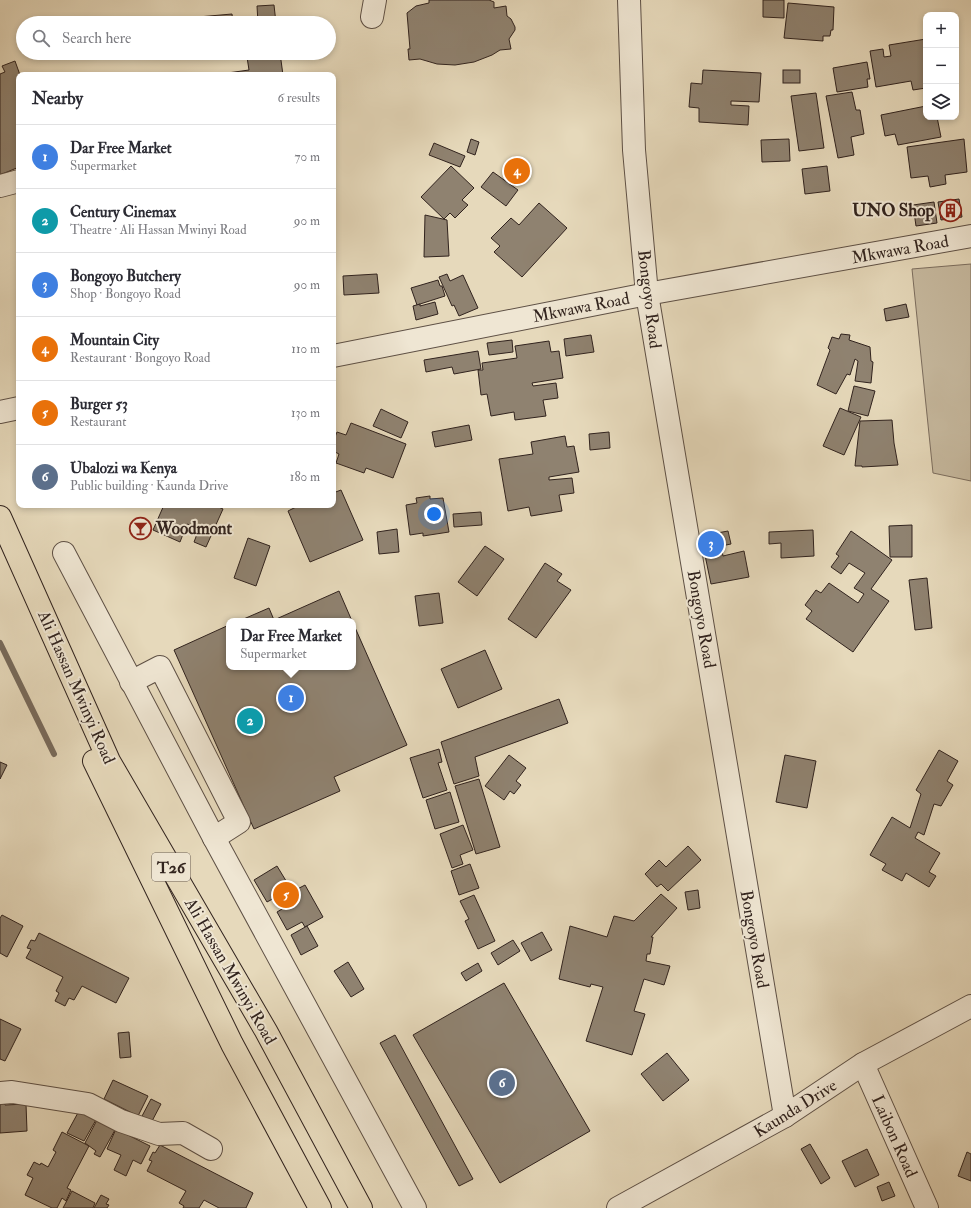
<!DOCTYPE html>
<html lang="en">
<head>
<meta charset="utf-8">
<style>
  :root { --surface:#fff; --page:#f2f2f3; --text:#2b2b33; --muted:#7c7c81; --line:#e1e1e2; --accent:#8f2418 }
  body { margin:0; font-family:"IM FELL Double Pica",serif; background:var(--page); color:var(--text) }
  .controls { position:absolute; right:12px; top:12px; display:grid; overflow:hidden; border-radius:8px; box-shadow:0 2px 6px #0003 }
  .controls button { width:36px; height:36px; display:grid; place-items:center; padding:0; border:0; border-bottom:1px solid var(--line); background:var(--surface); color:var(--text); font:20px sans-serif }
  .you { position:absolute; left:434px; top:514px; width:14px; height:14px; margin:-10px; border:3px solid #fff; border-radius:50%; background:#1a73e8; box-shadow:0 0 0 6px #1a73e833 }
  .badge { display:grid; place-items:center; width:26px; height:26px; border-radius:50%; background:var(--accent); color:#fff; font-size:13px; font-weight:700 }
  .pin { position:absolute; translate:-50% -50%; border:2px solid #fff; box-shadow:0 1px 4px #0006 }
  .popup { position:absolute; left:226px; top:618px; width:130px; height:52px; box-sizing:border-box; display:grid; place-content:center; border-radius:8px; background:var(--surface); filter:drop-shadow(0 1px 3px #0005); font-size:13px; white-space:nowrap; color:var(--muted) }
  .popup b { font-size:15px; color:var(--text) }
  .popup::after { content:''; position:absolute; left:50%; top:100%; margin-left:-8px; border:8px solid transparent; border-top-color:var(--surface) }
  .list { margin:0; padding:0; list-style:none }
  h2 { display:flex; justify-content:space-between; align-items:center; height:52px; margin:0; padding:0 16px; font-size:17px }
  h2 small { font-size:13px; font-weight:400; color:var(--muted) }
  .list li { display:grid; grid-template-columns:26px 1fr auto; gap:12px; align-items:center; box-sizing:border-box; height:64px; padding:0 16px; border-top:1px solid var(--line) }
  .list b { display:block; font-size:15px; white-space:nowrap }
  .list p { margin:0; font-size:13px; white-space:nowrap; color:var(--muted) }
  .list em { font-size:13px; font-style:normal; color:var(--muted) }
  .icon { flex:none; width:22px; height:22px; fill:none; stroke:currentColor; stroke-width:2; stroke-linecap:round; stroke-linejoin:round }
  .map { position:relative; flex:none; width:971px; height:1208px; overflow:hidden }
  .search { position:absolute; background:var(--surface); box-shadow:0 2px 6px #0003; left:16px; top:16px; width:320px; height:44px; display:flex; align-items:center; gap:10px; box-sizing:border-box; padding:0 14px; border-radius:22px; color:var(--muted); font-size:15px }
  .panel { position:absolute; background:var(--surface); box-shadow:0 2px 6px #0003; left:16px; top:72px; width:320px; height:436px; border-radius:8px }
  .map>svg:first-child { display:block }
  .green { fill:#c7baa0; stroke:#7c6e5f }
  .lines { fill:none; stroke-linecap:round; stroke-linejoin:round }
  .stream { stroke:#786b5c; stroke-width:6 }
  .building { fill:#8f8270; stroke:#31231e }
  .minor-casing { stroke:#5e5045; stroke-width:24 }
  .highway-casing { stroke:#31231e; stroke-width:24 }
  .minor { stroke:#efe6d3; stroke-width:22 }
  .highway { stroke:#e6d9bb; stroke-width:22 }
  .labels { text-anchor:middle; stroke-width:4; stroke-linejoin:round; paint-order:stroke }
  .shield { fill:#efe6d3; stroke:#6a5e54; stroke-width:1 }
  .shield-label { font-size:16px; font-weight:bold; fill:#31231e }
  .poi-label { font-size:17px; font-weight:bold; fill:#31231e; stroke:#efe6d3; text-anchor:end }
  .street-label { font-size:17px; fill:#31231e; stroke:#efe6d3 }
</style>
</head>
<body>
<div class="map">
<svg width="971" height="1208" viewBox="0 0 971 1208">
  <rect width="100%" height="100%" fill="#e6d9bb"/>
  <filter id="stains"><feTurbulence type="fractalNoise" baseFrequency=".005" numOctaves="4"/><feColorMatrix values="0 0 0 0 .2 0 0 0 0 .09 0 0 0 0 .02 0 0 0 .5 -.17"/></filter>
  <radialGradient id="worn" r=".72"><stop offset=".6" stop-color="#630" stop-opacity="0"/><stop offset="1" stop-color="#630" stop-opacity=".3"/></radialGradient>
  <!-- green -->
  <path class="green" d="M971 264V481L933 473 912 269Z"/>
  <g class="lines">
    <!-- stream -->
    <path class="stream" d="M0 643 54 754"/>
  </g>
  <!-- building -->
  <g class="building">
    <path d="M429 0H489L494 2V8L506 6 507 16 511 19 515 27V30L509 39 511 49 500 50 492 55 474 62 455 65 437 64 420 59 409 60 408 49H410L407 13 416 6 429 3Z"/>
    <path d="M763 0H784V18L763 17Z"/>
    <path d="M788 3 834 7 833 30H831L830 36H823V41L784 38Z"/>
    <path d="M274 5 276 23H258L257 6Z"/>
    <path d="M232 14 233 23H199L198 17Z"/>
    <path d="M926 39V88L913 90 911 81 876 87 870 51 883 49 884 57 891 56 889 45Z"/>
    <path d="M235 53H280L283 75H213L249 70 247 57 236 59Z"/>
    <path d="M15 61 20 75H19V167L0 175V74L5 72 2 66Z"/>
    <path d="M867 62 870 79H867L868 87 837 92 833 68Z"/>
    <path d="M703 70 761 73 759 102 731 101V105L749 106 748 125 699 122V108L689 107 691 83 702 84Z"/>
    <rect x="783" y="70" width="17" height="13"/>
    <path d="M852 92 856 110H860L864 134 851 137 854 155 838 158 826 96Z"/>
    <path d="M816 93 824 148 799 151 791 96Z"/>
    <path d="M926 106V117H937L941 137 898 145 895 134 885 136 881 115Z"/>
    <path d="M471 139 479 142 475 155 467 152Z"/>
    <path d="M789 139 790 161 762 162 761 140Z"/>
    <path d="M964 139 967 172 945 175 946 184 930 187 928 176 911 178 907 147Z"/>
    <path d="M434 143 465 156 460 167 429 155Z"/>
    <path d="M451 166 474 188 462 200 468 205 455 218 450 213 444 219 421 197Z"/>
    <path d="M827 166 830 191 805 194 802 169Z"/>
    <path d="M493 172 518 190 506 206 481 187Z"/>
    <path d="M959 199 962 217 941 220 938 202Z"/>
    <path d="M934 202 937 223 916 226 913 205Z"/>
    <path d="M539 203 567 228 522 277 494 252 500 246 491 238 511 218 519 225Z"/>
    <path d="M425 215 447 220 449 256 424 257Z"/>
    <path d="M377 274 379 293 344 295 343 276Z"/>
    <path d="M447 274 450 281 463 275 478 308 459 316 454 305 452 306 439 277Z"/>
    <path d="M438 280 440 286H442L445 296 417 305 411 288Z"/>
    <path d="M435 302 438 314 416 320 413 306 420 304V306Z"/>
    <path d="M906 304 909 317 886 321 884 309Z"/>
    <path d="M841 334 850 335 849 340 870 347 871 361 873 362 871 383 855 381 858 361 855 359 850 375 847 374 836 394 817 385 830 350 828 348 832 337 839 339Z"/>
    <path d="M591 335 594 352 566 356 564 339Z"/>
    <path d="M512 340 513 352 489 355 487 343Z"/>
    <path d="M549 341 551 352 559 351 563 378 532 383 533 386 556 383 558 398 543 400 546 416 515 420 514 412 491 416 487 394 481 395 478 370H483L482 363 517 358 515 346Z"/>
    <path d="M478 351 481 369 454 374 452 367 426 372 424 360Z"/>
    <path d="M854 386 875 391 868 416 848 411Z"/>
    <path d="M840 408 861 417 844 455 823 446Z"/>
    <path d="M381 409 408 422 401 438 373 426Z"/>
    <path d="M892 420 894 443 898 465 862 467V466H855L860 421Z"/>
    <path d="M351 423 406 444 393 478 366 468 364 473 336 463 339 454 333 451V442L337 432 346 435Z"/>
    <path d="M469 425 472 440 435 447 432 432Z"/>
    <path d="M609 432 610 448 590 450 589 434Z"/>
    <path d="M565 436 567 447 574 446 579 472 549 477V480L572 478 574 493 559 495 562 511 531 516 529 507 508 511 499 459 533 454 531 442Z"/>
    <path d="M341 490 363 540 310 562 288 511 300 505H333V493Z"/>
    <path d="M430 496V499L443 498 449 532 423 536V533L410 535 406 505 417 503 416 498Z"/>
    <path d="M164 505H214L223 509 206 547 194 542 199 529 187 524 180 542 153 530Z"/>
    <path d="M481 512 482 525 454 527 453 514Z"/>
    <path d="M912 525V557H890L889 526Z"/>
    <path d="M397 529 399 552 379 554 377 532Z"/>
    <path d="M813 530 814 556 781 558V543L769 544V532Z"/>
    <path d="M728 531 731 544 721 546 723 556 744 551 749 577 711 584 701 536Z"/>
    <path d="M851 531 892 560 871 589 889 601 853 652 806 619 812 611 805 605 816 590 821 593 829 583 858 603 864 594 854 588 865 573 849 563 841 574 831 567 839 556 836 554Z"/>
    <path d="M248 538 270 546 256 586 234 578Z"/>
    <path d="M485 546 504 559 477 596 458 582Z"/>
    <path d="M545 563 562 574 557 581 571 590 536 638 508 619Z"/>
    <path d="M927 578 932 628 915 630 909 580Z"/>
    <path d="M339 591 352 621H239L269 608 274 620Z"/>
    <path d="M439 593 443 623 419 626 415 596Z"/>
    <path d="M353 623 407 745 334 777 340 791 254 829 174 650 229 625V667H353Z"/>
    <path d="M485 650 502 689 458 708 441 669Z"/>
    <path d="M559 699 568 723 475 757 479 776 454 784 441 742Z"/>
    <path d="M439 749 442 762 438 763 447 790 423 798 410 758Z"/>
    <path d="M939 750 958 761 947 781 953 785 941 806 934 804 924 835 918 832 915 838 940 853 929 872 936 876 929 887 906 873 902 881 882 870 886 864 870 855 892 817 910 828 921 794 916 790Z"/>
    <path d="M509 755 526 768 516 781 521 785 514 794 510 791 504 800 485 786Z"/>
    <path d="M785 755 816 761 807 808 776 802Z"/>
    <path d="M0 762 7 765 0 779Z"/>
    <path d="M479 779 500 847 476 854 455 786Z"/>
    <path d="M450 792 459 822 435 829 426 800Z"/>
    <path d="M463 825 473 850 460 855 463 864 452 868 440 834Z"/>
    <path d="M688 846 701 860 668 891 661 884 657 887 645 874 659 860 666 867Z"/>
    <path d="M470 864 479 888 459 895 451 871Z"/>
    <path d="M277 866 291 889 267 902 254 880Z"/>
    <path d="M305 885 323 917 305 927 302 922 287 930 277 912 294 902 290 893Z"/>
    <path d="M698 890 700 908 688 910 685 892Z"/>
    <path d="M661 894 677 908 651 937H653L650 954H647L646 961 670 966 664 985 644 979 634 1011 645 1014 632 1055 586 1041 603 987 591 984 590 987 559 979 570 926 607 937 614 916 634 921Z"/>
    <path d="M474 895 495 941 478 949 465 921 469 919 460 901Z"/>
    <path d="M2 915 23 926 7 957 0 953V918Z"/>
    <path d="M307 926 318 946 301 955 291 935Z"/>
    <path d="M542 932 552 950 531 961 521 943Z"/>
    <path d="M39 933 129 978 116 1003 82 986 74 1000 69 998 65 1006 55 1001 59 993 56 991 63 977 26 958 31 949 27 948 31 940 35 941Z"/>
    <path d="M513 940 520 951 498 965 491 953Z"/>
    <path d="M348 962 364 989 351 997 334 971Z"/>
    <path d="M478 963 482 971 466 981 461 973Z"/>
    <path d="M504 983 590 1131 500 1183 413 1035Z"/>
    <path d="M0 1019 21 1029 5 1061 0 1059Z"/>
    <path d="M129 1032 131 1057 120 1058 118 1033Z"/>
    <path d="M395 1035 473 1179 459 1186 380 1043Z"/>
    <path d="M667 1053 689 1080 663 1101 641 1074Z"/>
    <path d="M113 1080 148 1096 138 1116 104 1099Z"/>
    <path d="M4 1097 5 1105 26 1104 27 1131 0 1133V1098Z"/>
    <path d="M151 1099 161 1104 151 1123 141 1118Z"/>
    <path d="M80 1109 97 1118 84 1141 67 1133Z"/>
    <path d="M97 1120 115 1130 100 1157 94 1154 96 1151 85 1143Z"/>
    <path d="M116 1129 150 1146 141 1164 133 1160 126 1176 114 1170 121 1155 107 1149Z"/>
    <path d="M62 1132 89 1146 67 1188 71 1190 66 1201 62 1198 57 1208H52L25 1195 33 1178 27 1175 34 1162 40 1165 41 1163 48 1167 56 1152 53 1150Z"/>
    <path d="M810 1144 830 1178 821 1184 801 1149Z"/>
    <path d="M160 1145 253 1193 246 1208H219L204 1200 199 1208H183L184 1206 179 1203 186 1191 147 1171 152 1161 149 1160 153 1152 155 1153Z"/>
    <path d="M867 1149 879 1175 855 1187 842 1161Z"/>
    <path d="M967 1152 971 1154V1181L958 1176Z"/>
    <path d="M889 1182 895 1196 882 1201 877 1187Z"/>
    <path d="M72 1191 95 1203 93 1208H63Z"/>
    <path d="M101 1195 109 1199 106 1204 109 1205 107 1208H94Z"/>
  </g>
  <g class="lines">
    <defs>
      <g id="minor">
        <path d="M629 0 634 150 647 294 785 1116"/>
        <path d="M372 17 375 0"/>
        <path d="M0 186 19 181"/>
        <path d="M333 356 647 294 971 236"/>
        <path d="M0 412 19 408"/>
        <path d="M64 553 214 838 415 1208"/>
        <path d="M131 682 160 667 239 822 214 838"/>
        <path d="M863 1064 927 1208"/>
        <path d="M0 1093 12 1092 88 1104 121 1121 159 1134 183 1133 211 1149"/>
        <path d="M618 1208 785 1116 863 1064 971 1006"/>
      </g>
      <g id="highway">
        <path d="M0 517 109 761 266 1031 361 1208"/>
        <path d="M94 761 232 1044 320 1208"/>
      </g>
    </defs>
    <!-- minor casing -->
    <use href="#minor" class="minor-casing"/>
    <!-- highway casing -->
    <use href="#highway" class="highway-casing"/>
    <!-- minor -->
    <use href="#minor" class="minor"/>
    <!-- highway -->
    <use href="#highway" class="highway"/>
  </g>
  <!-- icons -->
  <defs>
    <symbol id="building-ring" viewBox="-11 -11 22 22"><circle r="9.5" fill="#efe6d3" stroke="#8f2418" stroke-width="1.5"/><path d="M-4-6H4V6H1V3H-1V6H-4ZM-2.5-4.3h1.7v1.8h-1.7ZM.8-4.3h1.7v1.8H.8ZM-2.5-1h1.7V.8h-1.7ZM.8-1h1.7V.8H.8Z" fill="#8f2418"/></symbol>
    <symbol id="bar-ring" viewBox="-11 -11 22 22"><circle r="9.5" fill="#efe6d3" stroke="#8f2418" stroke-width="1.5"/><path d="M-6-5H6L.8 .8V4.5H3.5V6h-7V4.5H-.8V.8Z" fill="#8f2418"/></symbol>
  </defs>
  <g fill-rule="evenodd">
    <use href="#building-ring" x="938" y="198" width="25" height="25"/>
    <use href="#bar-ring" x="128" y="516" width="25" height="25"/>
  </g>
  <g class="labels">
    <!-- shield labels -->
    <rect class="shield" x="152" y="853" width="38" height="28" rx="3"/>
    <g class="shield-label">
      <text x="171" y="873">T26</text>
    </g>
    <!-- poi labels -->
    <g class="poi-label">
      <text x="934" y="216">UNO Shop</text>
      <text x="156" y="534" text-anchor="start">Woodmont</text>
    </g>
    <!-- street labels -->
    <g class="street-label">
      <text transform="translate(900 249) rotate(-10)" y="6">Mkwawa Road</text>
      <text transform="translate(650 299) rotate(83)" y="6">Bongoyo Road</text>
      <text transform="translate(581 307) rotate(-11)" y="6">Mkwawa Road</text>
      <text transform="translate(702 619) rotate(80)" y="6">Bongoyo Road</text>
      <text transform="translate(77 687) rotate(66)" y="6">Ali Hassan Mwinyi Road</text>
      <text transform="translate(755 939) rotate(80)" y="6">Bongoyo Road</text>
      <text transform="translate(231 971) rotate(60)" y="6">Ali Hassan Mwinyi Road</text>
      <text transform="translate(795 1108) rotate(-32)" y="6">Kaunda Drive</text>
      <text transform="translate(895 1136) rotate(66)" y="6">Laibon Road</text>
    </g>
  </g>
  <rect width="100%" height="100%" filter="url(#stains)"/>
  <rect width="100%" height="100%" fill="url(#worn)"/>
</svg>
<div class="controls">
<button>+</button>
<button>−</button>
<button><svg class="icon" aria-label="layers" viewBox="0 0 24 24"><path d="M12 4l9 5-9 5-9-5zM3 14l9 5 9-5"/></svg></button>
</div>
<div class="you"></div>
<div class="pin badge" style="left:291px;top:698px;background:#3f7fe0">1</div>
<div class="popup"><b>Dar Free Market</b>Supermarket</div>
<div class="pin badge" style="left:250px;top:721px;background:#0f9aa8">2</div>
<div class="pin badge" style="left:711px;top:544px;background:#3f7fe0">3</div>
<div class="pin badge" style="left:517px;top:171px;background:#e8710a">4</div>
<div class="pin badge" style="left:286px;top:895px;background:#e8710a">5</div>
<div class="pin badge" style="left:502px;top:1083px;background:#5c6f8a">6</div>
<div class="search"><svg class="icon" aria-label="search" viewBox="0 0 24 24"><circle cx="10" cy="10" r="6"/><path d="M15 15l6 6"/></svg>Search here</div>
<section class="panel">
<h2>Nearby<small>6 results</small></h2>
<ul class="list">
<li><span class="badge" style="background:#3f7fe0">1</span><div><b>Dar Free Market</b><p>Supermarket</p></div><em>70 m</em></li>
<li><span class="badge" style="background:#0f9aa8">2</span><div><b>Century Cinemax</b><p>Theatre · Ali Hassan Mwinyi Road</p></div><em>90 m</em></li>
<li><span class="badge" style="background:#3f7fe0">3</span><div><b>Bongoyo Butchery</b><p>Shop · Bongoyo Road</p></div><em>90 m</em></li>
<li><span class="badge" style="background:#e8710a">4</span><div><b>Mountain City</b><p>Restaurant · Bongoyo Road</p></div><em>110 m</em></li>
<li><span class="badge" style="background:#e8710a">5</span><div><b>Burger 53</b><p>Restaurant</p></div><em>130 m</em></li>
<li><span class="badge" style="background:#5c6f8a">6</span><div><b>Ubalozi wa Kenya</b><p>Public building · Kaunda Drive</p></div><em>180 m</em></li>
</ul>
</section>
</div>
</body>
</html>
